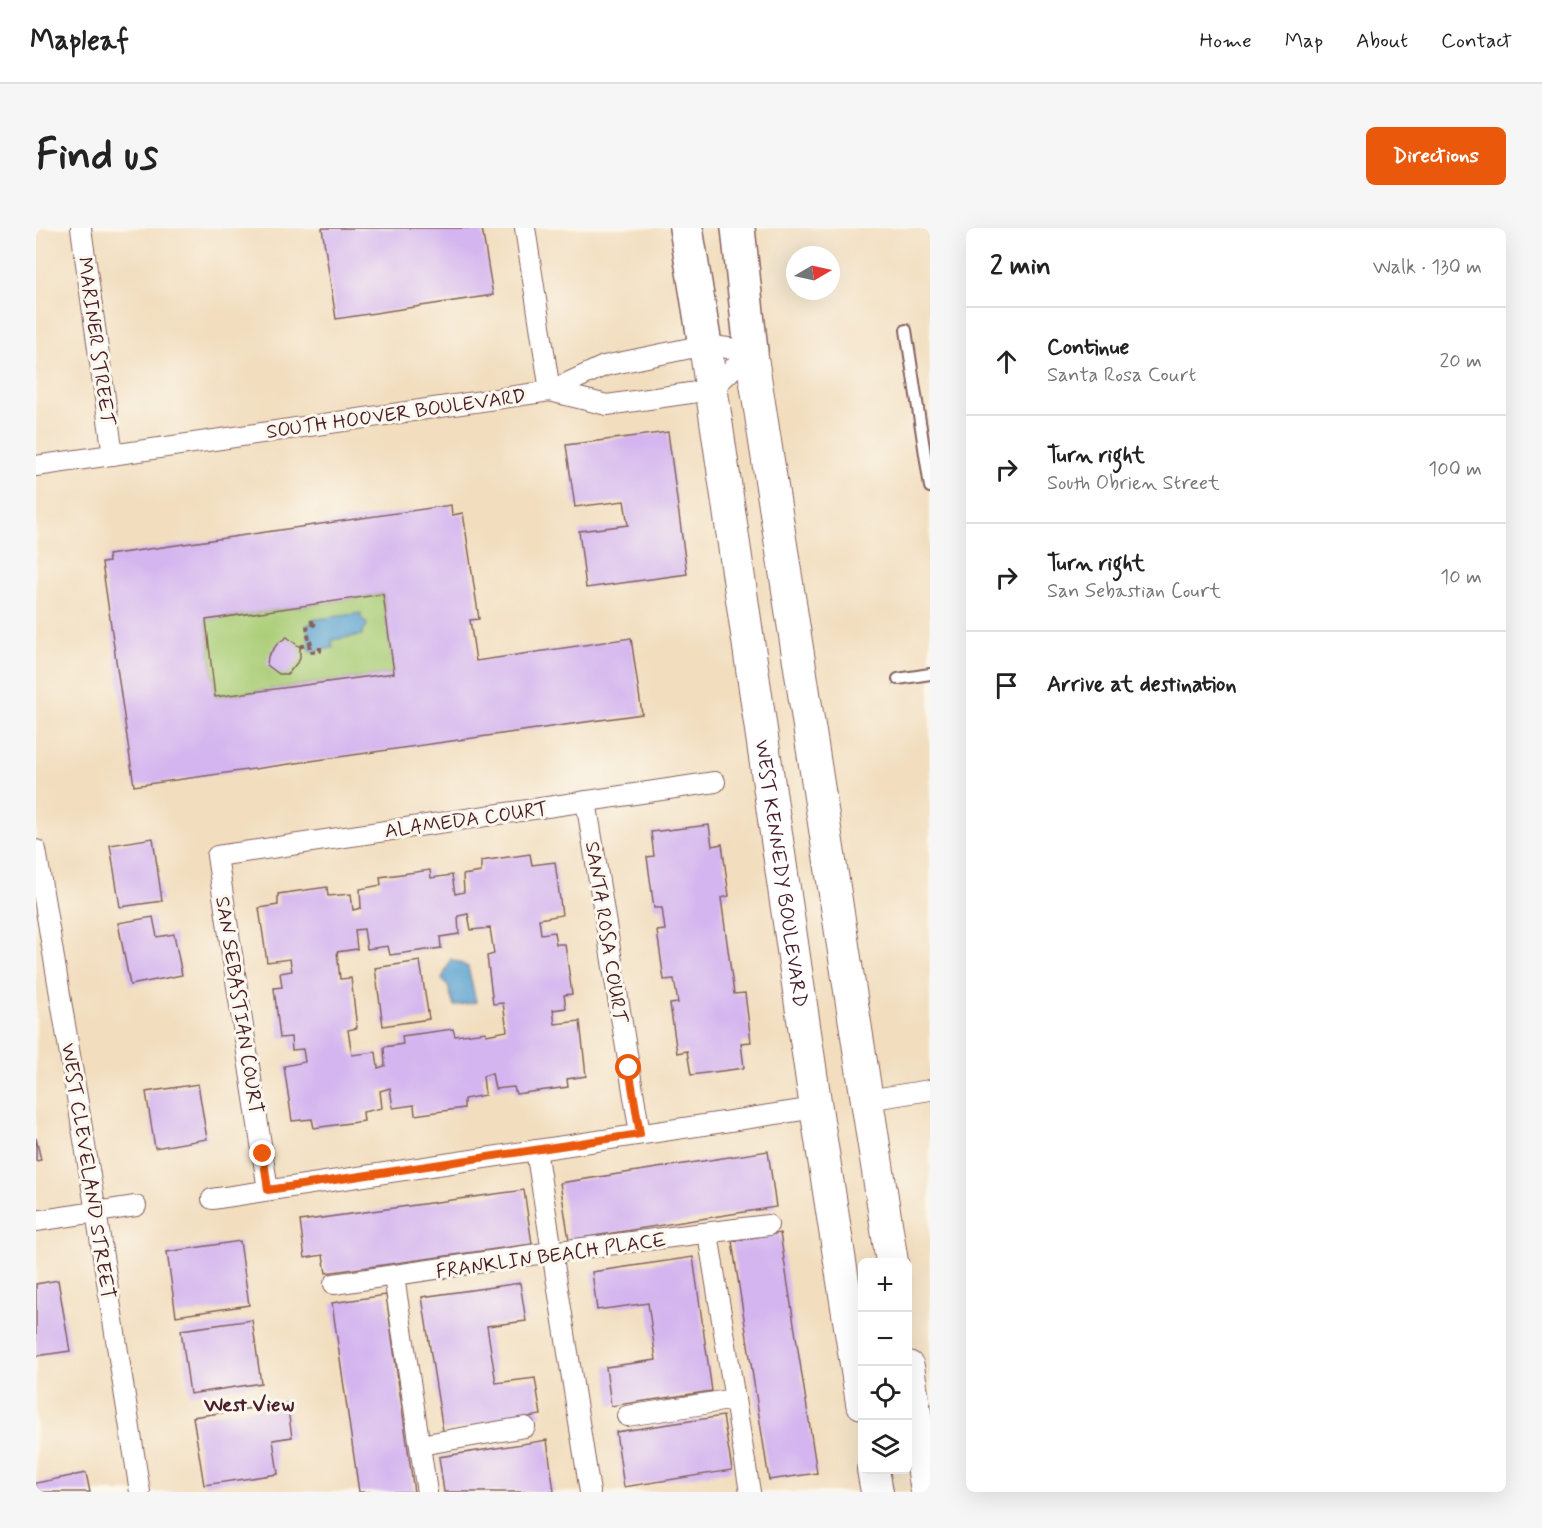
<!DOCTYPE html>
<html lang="en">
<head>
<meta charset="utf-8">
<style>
  :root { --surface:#fff; --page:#f6f6f6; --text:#222; --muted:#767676; --line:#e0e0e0; --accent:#ea580c }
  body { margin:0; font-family:Mynerve,sans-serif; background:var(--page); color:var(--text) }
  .controls { position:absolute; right:18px; bottom:18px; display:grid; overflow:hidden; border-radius:9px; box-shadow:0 6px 24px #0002 }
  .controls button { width:54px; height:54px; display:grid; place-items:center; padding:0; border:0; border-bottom:2px solid var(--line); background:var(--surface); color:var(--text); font:30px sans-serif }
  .compass { position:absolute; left:750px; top:18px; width:54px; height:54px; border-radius:50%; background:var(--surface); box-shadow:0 6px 24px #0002; rotate:81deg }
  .stop { position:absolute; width:18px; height:18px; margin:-14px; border:4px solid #ea580c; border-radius:50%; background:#fff }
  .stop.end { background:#ea580c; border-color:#fff; box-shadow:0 2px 6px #0008 }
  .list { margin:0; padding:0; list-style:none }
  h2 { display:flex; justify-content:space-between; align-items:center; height:78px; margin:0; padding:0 24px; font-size:26px }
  h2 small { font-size:20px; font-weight:400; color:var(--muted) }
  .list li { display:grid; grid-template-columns:39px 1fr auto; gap:18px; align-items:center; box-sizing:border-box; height:108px; padding:0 24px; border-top:2px solid var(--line) }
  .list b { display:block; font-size:22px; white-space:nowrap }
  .list p { margin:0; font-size:20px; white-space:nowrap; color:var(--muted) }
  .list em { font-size:20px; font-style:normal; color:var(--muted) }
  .icon { flex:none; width:33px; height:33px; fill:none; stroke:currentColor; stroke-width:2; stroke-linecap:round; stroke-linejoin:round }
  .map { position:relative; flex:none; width:894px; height:1264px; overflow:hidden; border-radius:9px }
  header { display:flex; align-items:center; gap:36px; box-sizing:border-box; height:84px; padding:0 30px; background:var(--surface); border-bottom:2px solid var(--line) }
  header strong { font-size:28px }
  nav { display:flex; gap:33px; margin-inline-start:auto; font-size:21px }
  .intro { display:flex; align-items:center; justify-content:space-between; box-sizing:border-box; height:144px; padding:0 36px }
  h1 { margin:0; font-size:42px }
  .button { padding:15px 27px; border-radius:9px; background:var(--accent); color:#fff; font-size:21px; font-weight:700 }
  main { display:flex; gap:36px; padding:0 36px }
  aside { flex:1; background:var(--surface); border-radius:9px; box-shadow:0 6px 24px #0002 }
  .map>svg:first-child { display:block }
  .green { fill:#abce78; stroke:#7a7652; stroke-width:1.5 }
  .water { fill:#59a2d0; stroke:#52607e; stroke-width:1.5 }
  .building { fill:#d4b5ef; fill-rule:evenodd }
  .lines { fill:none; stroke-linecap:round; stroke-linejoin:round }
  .lane-casing { stroke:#85625f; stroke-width:14 }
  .street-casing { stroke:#85625f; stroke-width:22 }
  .primary-casing { stroke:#85625f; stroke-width:34 }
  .highway-casing { stroke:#85625f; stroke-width:36 }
  .path { stroke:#85625f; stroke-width:4; stroke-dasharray:4.5 4.5; stroke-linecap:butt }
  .lane { stroke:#fff; stroke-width:10 }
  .street { stroke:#fff; stroke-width:20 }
  .primary { stroke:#fff; stroke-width:32 }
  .highway { stroke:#fff; stroke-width:33 }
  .route { stroke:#ea580c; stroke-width:8 }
  .labels { text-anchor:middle; stroke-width:6; stroke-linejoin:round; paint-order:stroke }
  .street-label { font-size:20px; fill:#4a1f2b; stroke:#fbf7ec }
  .neighbourhood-label { font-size:21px; font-weight:bold; fill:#4a1f2b; stroke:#fbf7ec }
</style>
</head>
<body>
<header>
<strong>Mapleaf</strong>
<nav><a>Home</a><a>Map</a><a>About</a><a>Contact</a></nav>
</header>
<div class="intro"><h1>Find us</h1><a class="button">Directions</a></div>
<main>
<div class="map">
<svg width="894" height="1264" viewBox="0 0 894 1264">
  <rect width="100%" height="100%" fill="#fbf7ec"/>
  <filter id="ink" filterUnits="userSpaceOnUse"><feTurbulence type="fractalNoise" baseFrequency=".0167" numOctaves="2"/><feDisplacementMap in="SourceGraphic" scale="12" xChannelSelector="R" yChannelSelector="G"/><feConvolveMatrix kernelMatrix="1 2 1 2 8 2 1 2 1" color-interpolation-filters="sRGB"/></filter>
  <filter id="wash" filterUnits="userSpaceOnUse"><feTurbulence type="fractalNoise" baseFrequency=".008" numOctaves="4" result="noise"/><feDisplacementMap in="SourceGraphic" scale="24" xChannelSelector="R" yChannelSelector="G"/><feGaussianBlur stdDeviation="1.35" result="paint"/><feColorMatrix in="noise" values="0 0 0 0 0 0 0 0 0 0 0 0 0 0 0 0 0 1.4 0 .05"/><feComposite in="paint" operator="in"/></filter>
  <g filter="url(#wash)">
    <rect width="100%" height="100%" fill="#f2debf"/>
    <!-- green -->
    <path class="green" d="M347 366 358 445 179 469 170 392Z"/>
    <!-- water -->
    <g class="water">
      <path d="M325 385V390L331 396 330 400 326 403V407L296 412 297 420 274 424 271 397 276 395V392Z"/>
      <path d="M415 731 432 739 440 774 418 778 412 758 406 751Z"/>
    </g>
    <g id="blocks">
      <!-- building -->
      <g class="building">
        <path d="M286 0H446L457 67 300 91Z"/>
        <path d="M632 204 651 346 550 360 543 303 592 297 588 273 539 279 530 217Z"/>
        <path d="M415 277 416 287 427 285 443 391 434 392 440 433 595 410 606 486 98 558 66 335 73 334 72 327ZM347 366 358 445 179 469 170 392Z"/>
        <path d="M251 409 264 419V431L252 446H243L231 437 232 428 242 415Z"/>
        <path d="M673 597 676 618 686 616 693 668 685 670 698 766 709 765 715 814 705 815 708 840 655 847 651 823 641 825 634 776 642 775 638 751 628 752 621 703 629 702 626 680H618L611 629 618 628 615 604Z"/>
        <path d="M117 610 126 673 84 679 74 617Z"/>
        <path d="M494 626 496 637 519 634 526 687 503 691 505 706 518 704 520 716H529L536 766 528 767 530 780 517 782 519 796 544 793 550 848 531 851 532 859 480 866 478 859 459 861 456 845 447 848 449 867 428 871V880L379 887 378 877 357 880 354 860 344 863 346 880 327 884 328 893 278 900 276 891 256 893 248 838 269 834 267 821 256 822 255 809 244 810 238 760 246 759 244 745 256 743 254 731 231 734 223 680 242 677V666L291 659 292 668 315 666 317 682 325 680 324 661 345 657 344 649 394 642 395 650 416 647 419 666 428 664 427 647 445 644V633ZM432 686 435 702 454 700 458 726 451 728 457 776 467 775 471 803 450 807V804L419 808 417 801 366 808 367 816 348 819 349 838 342 840 340 824 316 827 312 802 321 800 315 750 304 751 301 724 321 721 319 702 328 701 331 721 352 718 354 727 405 720 404 709 423 706 422 688Z"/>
        <path d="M117 689 121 709 138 706 146 747 94 757 82 695Z"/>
        <path d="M384 733 393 791 347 798 339 740Z"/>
        <path d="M162 856 171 911 119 920 110 864Z"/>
        <path d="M0 910 5 932 0 933Z"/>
        <path d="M732 923 740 979 533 1012 524 955Z"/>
        <path d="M488 962 496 1016 290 1045 287 1027 269 1030 264 993Z"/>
        <path d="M744 1005 781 1245 733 1252 696 1013Z"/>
        <path d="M204 1013 213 1077 140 1088 131 1024Z"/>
        <path d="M657 1029 676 1163 575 1178 570 1139 620 1132 612 1075 561 1082 556 1044Z"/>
        <path d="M22 1052 34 1123 0 1128V1056Z"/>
        <path d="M484 1055 490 1093 451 1098 460 1155 499 1150 505 1187 407 1203 386 1069Z"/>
        <path d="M350 1067 378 1264H323L296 1075Z"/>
        <path d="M216 1092 225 1155 154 1166 145 1102Z"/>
        <path d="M251 1175 256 1209 237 1212 242 1246 168 1257 157 1189Z"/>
        <path d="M687 1188 696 1242 588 1259 580 1204Z"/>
        <path d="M511 1212 518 1264H408L403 1229Z"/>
        <path d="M50 1245 54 1264H0V1255Z"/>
      </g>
    </g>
  </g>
  <g filter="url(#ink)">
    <use href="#blocks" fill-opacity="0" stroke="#85625f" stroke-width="1.5"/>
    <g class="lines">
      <defs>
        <g id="lane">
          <path d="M870 102 894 259"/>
          <path d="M862 451 894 446"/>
        </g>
        <g id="street">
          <path d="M45 0 77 227"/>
          <path d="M489 0 514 163"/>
          <path d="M514 163 571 177 675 162 715 123"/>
          <path d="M0 238 514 163 568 138 669 117 715 123"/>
          <path d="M550 573 604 906"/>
          <path d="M0 622 60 984 104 1264"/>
          <path d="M831 872 894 862"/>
          <path d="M500 922 554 1264"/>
          <path d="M232 962 181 628 679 554"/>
          <path d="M176 971 780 880"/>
          <path d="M0 993 100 978"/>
          <path d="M672 1006 714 1264"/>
          <path d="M358 1049 391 1264"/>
          <path d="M298 1056 515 1024 732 997"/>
          <path d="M591 1188 699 1171"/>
          <path d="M384 1217 489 1199"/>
        </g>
        <g id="primary">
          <path id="s1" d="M669 117 780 880 826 1175"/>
          <path d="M715 123 856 1034"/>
          <path d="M872 1139 891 1264"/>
          <path d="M837 1242 841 1264"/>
        </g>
        <g id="highway">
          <path d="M650 0 669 117"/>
          <path d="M702 0 715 123"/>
        </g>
      </defs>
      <!-- lane casing -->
      <use href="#lane" class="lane-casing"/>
      <!-- street casing -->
      <use href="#street" class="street-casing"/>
      <!-- primary casing -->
      <use href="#primary" class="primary-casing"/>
      <!-- highway casing -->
      <use href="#highway" class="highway-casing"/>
      <!-- path -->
      <g class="path">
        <path d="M276 392V395L271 397 274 424 284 423V418"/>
        <path d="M276 395 283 400"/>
        <path d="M264 419 278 413"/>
      </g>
      <!-- lane -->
      <use href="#lane" class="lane"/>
      <!-- street -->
      <use href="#street" class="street"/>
      <!-- primary -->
      <use href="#primary" class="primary"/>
      <!-- highway -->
      <use href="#highway" class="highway"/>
    </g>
  </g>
  <g class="lines" filter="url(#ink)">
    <!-- route -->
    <path class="route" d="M227 926 232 962 604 906 593 840"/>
  </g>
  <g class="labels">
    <!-- street labels -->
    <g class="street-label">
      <text transform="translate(61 113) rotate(82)" y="7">MARINER STREET</text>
      <text transform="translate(360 185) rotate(-8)" y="7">SOUTH HOOVER BOULEVARD</text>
      <text transform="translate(430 591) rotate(-8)" y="7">ALAMEDA COURT</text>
      <text dy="7" stroke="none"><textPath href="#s1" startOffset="534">WEST KENNEDY BOULEVARD</textPath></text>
      <text transform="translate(571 704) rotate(81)" y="7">SANTA ROSA COURT</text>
      <text transform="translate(204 777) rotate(81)" y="7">SAN SEBASTIAN COURT</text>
      <text transform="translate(53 943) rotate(81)" y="7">WEST CLEVELAND STREET</text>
      <text transform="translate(515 1027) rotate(-8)" y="7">FRANKLIN BEACH PLACE</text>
    </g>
    <!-- neighbourhood labels -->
    <g class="neighbourhood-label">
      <text x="213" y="1183">West View</text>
    </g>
  </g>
</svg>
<div class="controls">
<button>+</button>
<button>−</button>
<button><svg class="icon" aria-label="locate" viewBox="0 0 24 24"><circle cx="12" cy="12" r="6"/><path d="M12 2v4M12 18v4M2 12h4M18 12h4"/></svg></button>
<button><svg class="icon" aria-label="layers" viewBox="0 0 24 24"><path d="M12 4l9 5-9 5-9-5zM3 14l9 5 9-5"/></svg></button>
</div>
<svg class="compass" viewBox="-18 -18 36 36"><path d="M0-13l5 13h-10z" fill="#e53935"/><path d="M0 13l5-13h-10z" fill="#767676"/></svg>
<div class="stop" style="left:593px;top:840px"></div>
<div class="stop end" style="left:227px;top:926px"></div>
</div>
<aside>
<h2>2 min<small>Walk · 130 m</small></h2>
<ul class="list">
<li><svg class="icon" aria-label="ahead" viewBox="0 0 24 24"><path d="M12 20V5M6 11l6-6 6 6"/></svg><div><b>Continue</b><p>Santa Rosa Court</p></div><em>20 m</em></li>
<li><svg class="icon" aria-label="right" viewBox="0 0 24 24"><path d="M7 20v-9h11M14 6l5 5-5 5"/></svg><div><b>Turn right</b><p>South Obrien Street</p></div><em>100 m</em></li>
<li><svg class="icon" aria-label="right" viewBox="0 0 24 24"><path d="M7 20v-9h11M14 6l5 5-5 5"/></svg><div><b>Turn right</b><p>San Sebastian Court</p></div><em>10 m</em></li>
<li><svg class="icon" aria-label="arrive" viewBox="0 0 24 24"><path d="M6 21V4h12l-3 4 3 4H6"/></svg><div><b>Arrive at destination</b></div></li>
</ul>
</aside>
</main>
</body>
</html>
